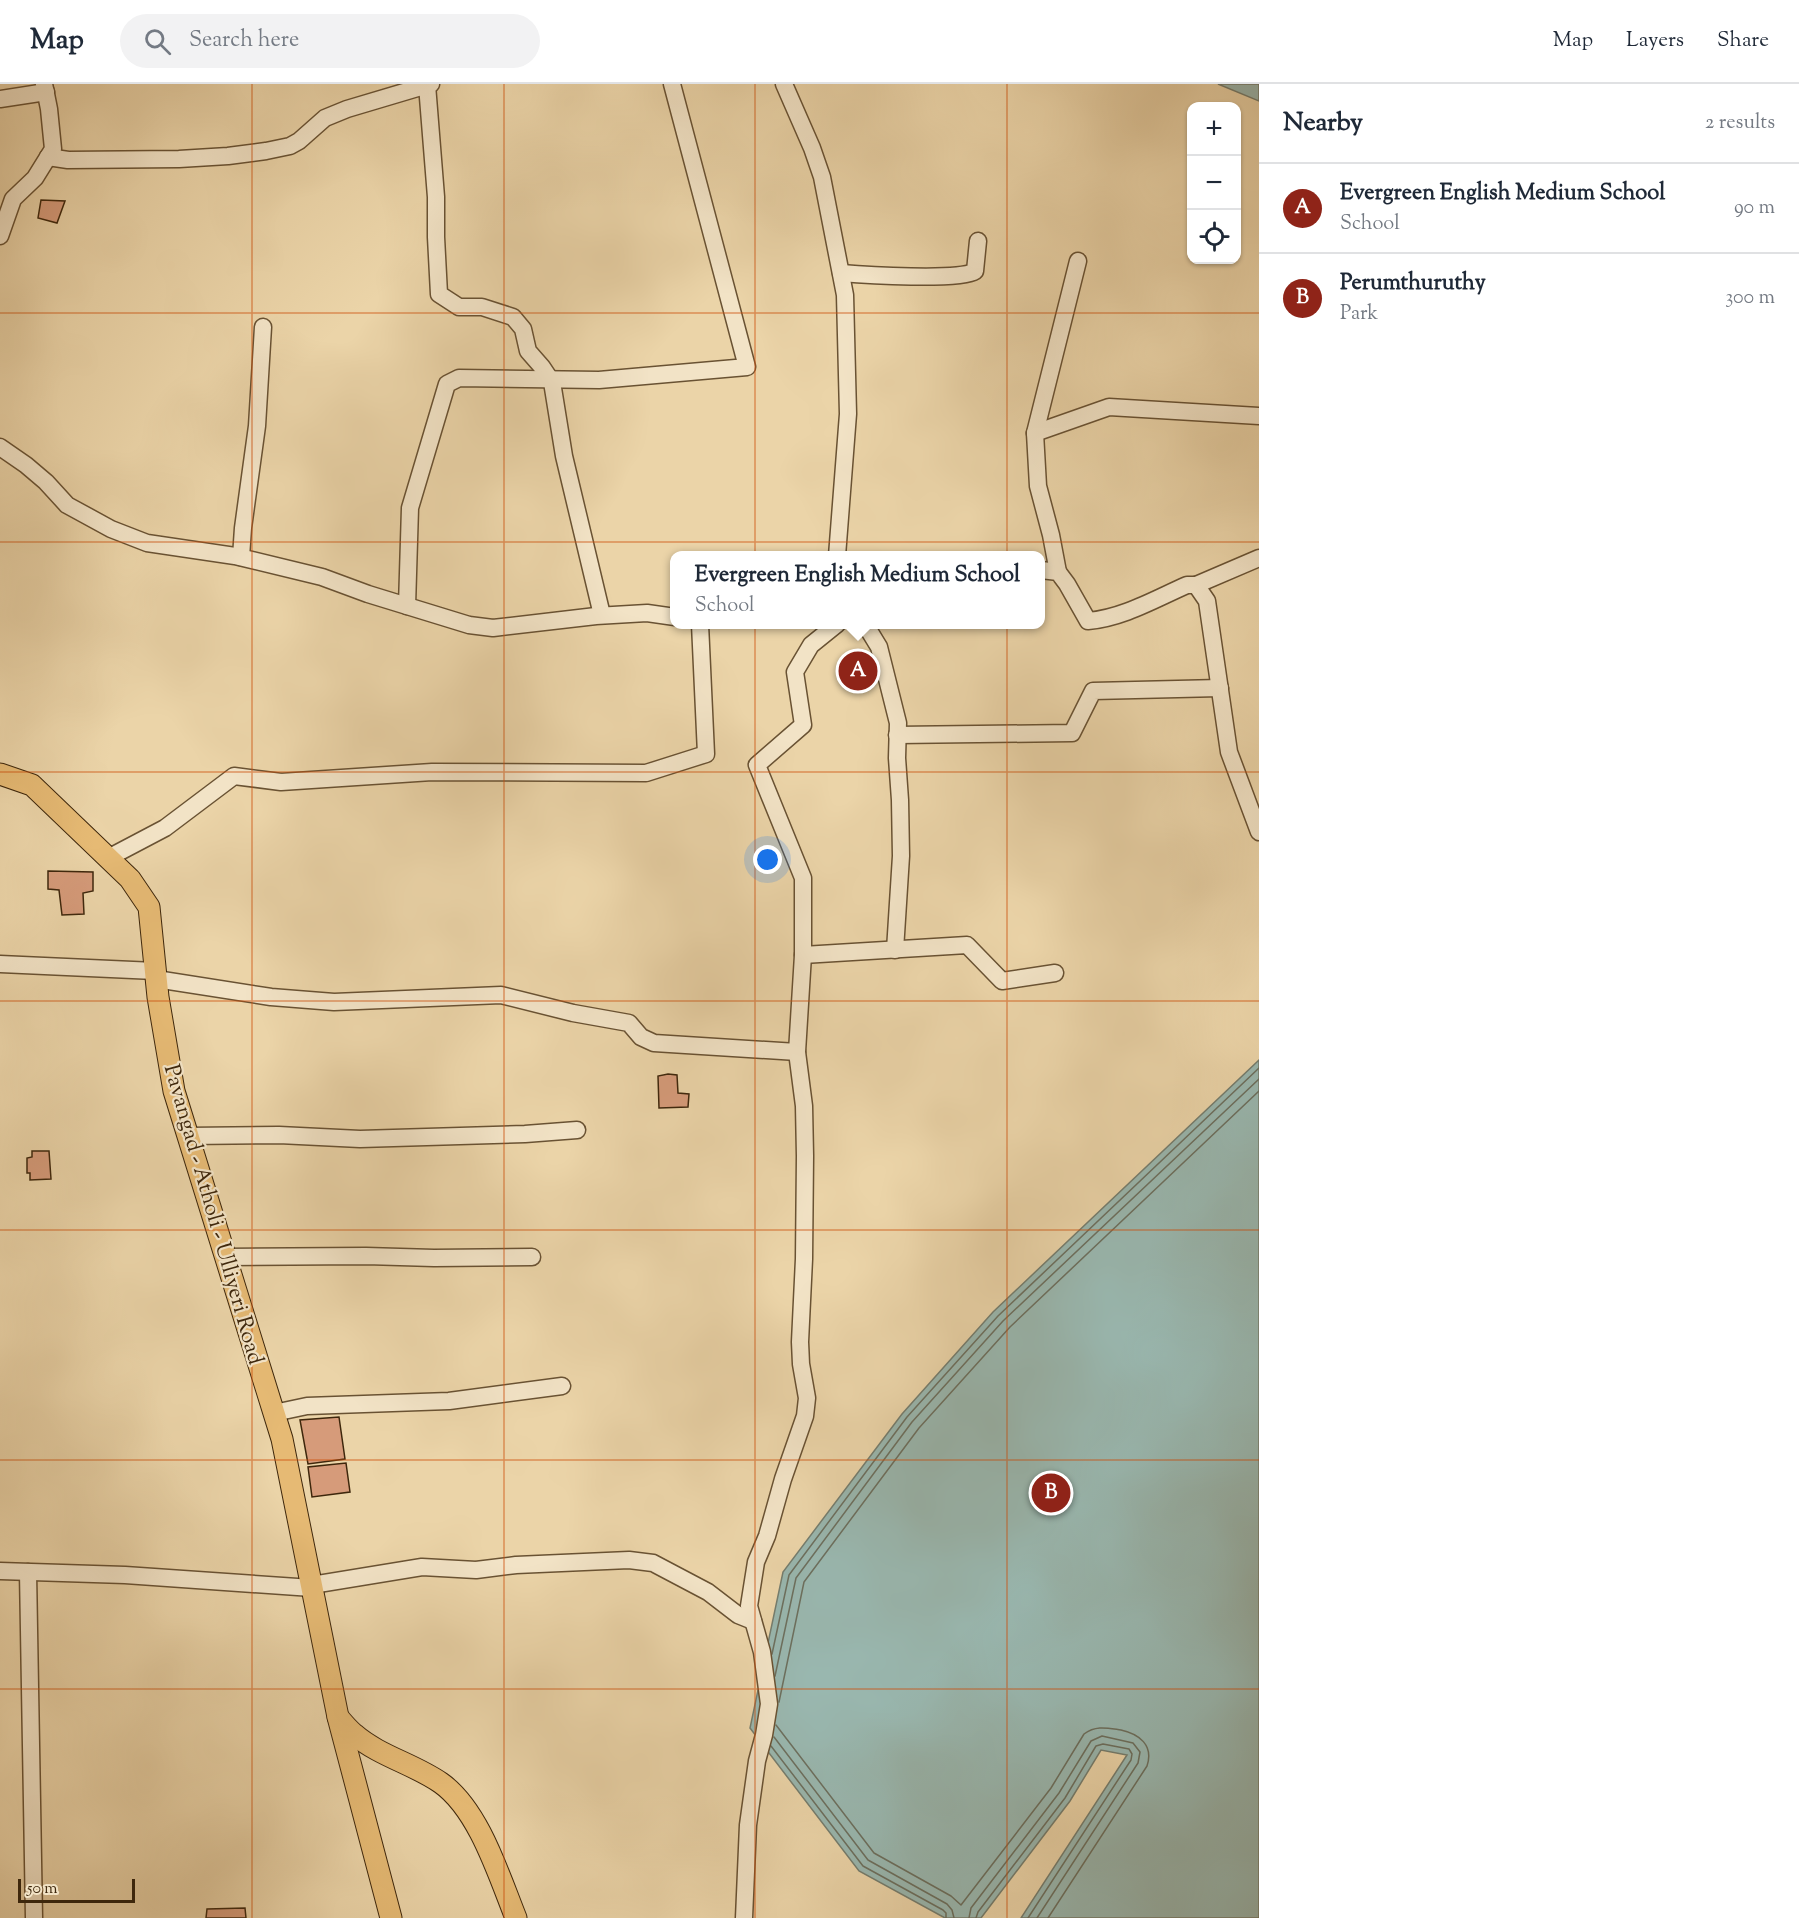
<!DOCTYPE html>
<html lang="en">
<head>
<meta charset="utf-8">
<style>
  :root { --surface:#fff; --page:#f2f2f3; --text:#1f2937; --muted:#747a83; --line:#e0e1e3; --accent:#8f2418 }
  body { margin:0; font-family:"Sorts Mill Goudy",serif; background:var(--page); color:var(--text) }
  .controls { position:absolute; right:18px; top:18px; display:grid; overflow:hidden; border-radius:12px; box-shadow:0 2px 4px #0004 }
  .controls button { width:54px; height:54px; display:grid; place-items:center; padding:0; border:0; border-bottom:2px solid var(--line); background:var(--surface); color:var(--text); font:30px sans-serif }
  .scale { position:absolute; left:18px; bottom:15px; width:117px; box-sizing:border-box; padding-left:6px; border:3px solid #3e270c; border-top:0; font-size:16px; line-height:21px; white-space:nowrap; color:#3e270c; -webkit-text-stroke:4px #f2e3c6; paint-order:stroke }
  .you { position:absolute; left:768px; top:776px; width:21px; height:21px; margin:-15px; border:4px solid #fff; border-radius:50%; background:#1a73e8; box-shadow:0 0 0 9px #1a73e833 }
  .badge { display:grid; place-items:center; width:39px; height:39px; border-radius:50%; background:var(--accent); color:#fff; font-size:20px; font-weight:700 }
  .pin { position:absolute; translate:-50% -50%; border:3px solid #fff; box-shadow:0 2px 6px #0006 }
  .popup { position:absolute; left:670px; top:467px; width:375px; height:78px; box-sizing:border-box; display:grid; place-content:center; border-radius:12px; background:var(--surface); filter:drop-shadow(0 2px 4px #0005); font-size:20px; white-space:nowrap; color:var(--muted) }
  .popup b { font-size:22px; color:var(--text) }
  .popup::after { content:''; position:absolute; left:50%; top:100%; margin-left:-12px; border:12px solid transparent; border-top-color:var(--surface) }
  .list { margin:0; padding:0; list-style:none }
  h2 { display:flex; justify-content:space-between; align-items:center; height:78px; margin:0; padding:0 24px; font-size:26px }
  h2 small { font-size:20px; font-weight:400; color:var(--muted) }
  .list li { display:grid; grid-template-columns:39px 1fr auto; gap:18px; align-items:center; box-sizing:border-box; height:90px; padding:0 24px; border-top:2px solid var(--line) }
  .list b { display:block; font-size:22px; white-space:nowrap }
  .list p { margin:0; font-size:20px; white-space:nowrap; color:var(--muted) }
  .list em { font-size:20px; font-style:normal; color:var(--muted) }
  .icon { flex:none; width:33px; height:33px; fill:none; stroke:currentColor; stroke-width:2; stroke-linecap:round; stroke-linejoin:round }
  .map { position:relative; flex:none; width:1259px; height:1834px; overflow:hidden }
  header { display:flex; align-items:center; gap:36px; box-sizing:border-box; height:84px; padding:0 30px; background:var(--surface); border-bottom:2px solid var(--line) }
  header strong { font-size:28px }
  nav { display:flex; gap:33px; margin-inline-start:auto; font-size:21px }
  .search { width:420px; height:54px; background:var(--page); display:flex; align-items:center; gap:15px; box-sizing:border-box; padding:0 21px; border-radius:33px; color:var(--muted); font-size:22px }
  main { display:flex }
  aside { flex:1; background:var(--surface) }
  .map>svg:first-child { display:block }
  .water { fill:#99b7af; stroke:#757d6e; stroke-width:1.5 }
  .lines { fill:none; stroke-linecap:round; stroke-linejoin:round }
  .shore { stroke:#6c6f5e; stroke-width:1.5 }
  .building { fill:#d69b7a; stroke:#3e270c; stroke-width:1.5 }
  .minor-casing { stroke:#695233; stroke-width:19 }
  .major-casing { stroke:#3e270c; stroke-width:23 }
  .minor { stroke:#f2e3c6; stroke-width:16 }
  .major { stroke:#e6ba74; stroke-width:21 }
  .grid { fill:none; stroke:#ce520c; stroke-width:1.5; stroke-opacity:0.55 }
  .labels { text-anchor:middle; stroke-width:4.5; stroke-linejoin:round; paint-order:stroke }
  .street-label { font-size:22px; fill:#3e270c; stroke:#f2e3c6 }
</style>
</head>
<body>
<header>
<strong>Map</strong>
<div class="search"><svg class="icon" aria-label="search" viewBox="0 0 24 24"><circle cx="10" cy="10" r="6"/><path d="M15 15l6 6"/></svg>Search here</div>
<nav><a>Map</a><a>Layers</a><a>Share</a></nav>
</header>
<main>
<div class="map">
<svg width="1259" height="1834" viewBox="0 0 1259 1834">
  <rect width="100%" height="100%" fill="#ebd4a8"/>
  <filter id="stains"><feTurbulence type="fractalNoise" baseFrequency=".00333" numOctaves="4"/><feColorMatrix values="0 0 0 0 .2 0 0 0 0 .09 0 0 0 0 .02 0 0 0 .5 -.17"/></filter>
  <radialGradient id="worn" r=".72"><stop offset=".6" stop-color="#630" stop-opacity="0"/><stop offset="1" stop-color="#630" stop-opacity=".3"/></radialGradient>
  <!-- water -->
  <g class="water">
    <path d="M1218 0H1259V17Z"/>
    <path d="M1259 976V1834H1021L1127 1671 1101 1666 1070 1717 981 1834H945L859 1787 750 1644 783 1488 902 1330 993 1228Z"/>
  </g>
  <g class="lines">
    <!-- shore -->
    <g class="shore">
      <path d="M772 1570 789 1491 907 1333 998 1232 1259 984"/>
      <path d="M775 1592 796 1494 912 1338 1003 1237 1259 995"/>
      <path d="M779 1618 804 1498 919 1344 1010 1243 1259 1007"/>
      <path d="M776 1641 874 1769 951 1812 961 1821 1051 1704 1084 1650C1096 1641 1107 1644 1121 1646 1139 1650 1154 1661 1147 1682L1048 1834"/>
      <path d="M774 1653 868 1776 947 1820 952 1826 954 1834"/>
      <path d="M771 1662 863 1782 943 1826 946 1829V1834"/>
      <path d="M969 1834 971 1824 1059 1709 1091 1657 1102 1652 1133 1659 1140 1668 1138 1679 1037 1834"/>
      <path d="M976 1834 978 1828 1065 1714 1096 1662 1103 1660 1129 1665 1132 1670 1131 1676 1028 1834"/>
    </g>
  </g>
  <!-- building -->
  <g class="building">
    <path d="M41 116 65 117 57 139 38 134Z"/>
    <path d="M48 787 93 788V807L83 809 84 830 62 831 59 806 48 805Z"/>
    <path d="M668 990 677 991 678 1009 689 1010 688 1023 659 1024 658 992Z"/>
    <path d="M32 1067H49L51 1095 30 1096V1089H27V1074L32 1073Z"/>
    <path d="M339 1333 345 1375 308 1380 300 1336Z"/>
    <path d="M346 1379 350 1408 312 1413 308 1383Z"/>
    <path d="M245 1824 246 1834H206L207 1825Z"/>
  </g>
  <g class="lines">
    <defs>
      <g id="minor">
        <path d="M784 0 812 64 822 93 845 211 848 330 837 472"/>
        <path d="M427 1 436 113V153L439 210 459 223H482L513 233 523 245 528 267 542 283 552 298 564 372 602 531"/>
        <path d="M0 15 46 8"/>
        <path d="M48 73 68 76 179 75 228 72 266 67 290 62 299 57 325 34 347 25 431 0"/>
        <path d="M0 152 13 115 35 94 53 65 49 25 44 0"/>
        <path d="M841 189C864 191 960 197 975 187L978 157"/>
        <path d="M1035 349 1109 323 1259 332"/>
        <path d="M0 363 26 381 46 398 67 421 111 445 147 459 235 472 322 493 368 510 469 541 493 544 596 532 647 529 675 533"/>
        <path d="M241 473 243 444 257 342 263 243"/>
        <path d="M1041 486 1058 488 1067 500 1088 537C1123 534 1155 515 1187 501H1196L1207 517 1229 668 1259 748"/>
        <path d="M1058 488 1051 451 1038 402 1035 349 1078 177"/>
        <path d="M1196 501 1259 474"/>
        <path d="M407 522 410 424 447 300 459 294 599 296 747 283 672 0"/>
        <path d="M865 540 879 563 898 639 897 674 900 716 901 772 895 866"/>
        <path d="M897 651 1072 649 1093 607 1220 604"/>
        <path d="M108 774 165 744 234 692 281 698 432 688 646 689 706 670 700 540"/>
        <path d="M803 871 967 861 1002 897 1055 889"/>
        <path d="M0 880 155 887"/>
        <path d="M156 895 271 913 334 918 501 911 573 929 629 939 641 953 654 959 797 968"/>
        <path d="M188 1052 279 1051 360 1055 525 1050 577 1046"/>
        <path d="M225 1173 366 1172 434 1174 532 1173"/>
        <path d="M274 1329 307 1322 449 1317 562 1302"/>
        <path d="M0 1487 125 1491 312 1504"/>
        <path d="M28 1488 34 1834"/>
        <path d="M312 1501 422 1483 476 1486 516 1481 629 1476 653 1479 708 1508 738 1531 753 1537"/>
        <path d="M744 1834 748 1741 757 1677 764 1651 769 1620 762 1568 749 1522 756 1478 767 1452 783 1395 805 1332 807 1314 801 1280 800 1258 804 1175 805 1072 804 1022 797 968 803 871V794L757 681 803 641 795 588 811 561 837 540"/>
      </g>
      <g id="major">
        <path d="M0 690 32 701 130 795 149 823 158 913 174 1007 282 1355 338 1633 391 1834"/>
        <path d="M338 1633C343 1639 348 1645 354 1650 379 1672 414 1680 441 1699 479 1726 499 1792 516 1834"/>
      </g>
    </defs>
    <!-- minor casing -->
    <use href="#minor" class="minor-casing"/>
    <!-- major casing -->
    <use href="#major" class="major-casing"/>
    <!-- minor -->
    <use href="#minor" class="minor"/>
    <!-- major -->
    <use href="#major" class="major"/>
  </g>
  <!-- grid -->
  <path class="grid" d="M252 0V1834M504 0V1834M755 0V1834M1007 0V1834M0 229H1259M0 458H1259M0 688H1259M0 917H1259M0 1146H1259M0 1376H1259M0 1605H1259"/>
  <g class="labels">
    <!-- street labels -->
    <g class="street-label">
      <text transform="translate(215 1130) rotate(74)" y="8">Pavangad - Atholi - Ulliyeri Road</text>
    </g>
  </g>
  <rect width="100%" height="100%" filter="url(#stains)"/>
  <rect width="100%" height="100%" fill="url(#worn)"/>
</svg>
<div class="controls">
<button>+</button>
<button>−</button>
<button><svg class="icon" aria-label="locate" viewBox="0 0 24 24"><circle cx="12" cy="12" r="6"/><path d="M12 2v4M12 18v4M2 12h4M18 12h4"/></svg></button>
</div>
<div class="scale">50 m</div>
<div class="you"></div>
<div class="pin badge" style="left:858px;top:587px">A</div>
<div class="popup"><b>Evergreen English Medium School</b>School</div>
<div class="pin badge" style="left:1051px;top:1409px">B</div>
</div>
<aside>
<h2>Nearby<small>2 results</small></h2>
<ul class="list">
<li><span class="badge">A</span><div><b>Evergreen English Medium School</b><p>School</p></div><em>90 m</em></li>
<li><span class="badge">B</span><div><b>Perumthuruthy</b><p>Park</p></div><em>300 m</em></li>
</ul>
</aside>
</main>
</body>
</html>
